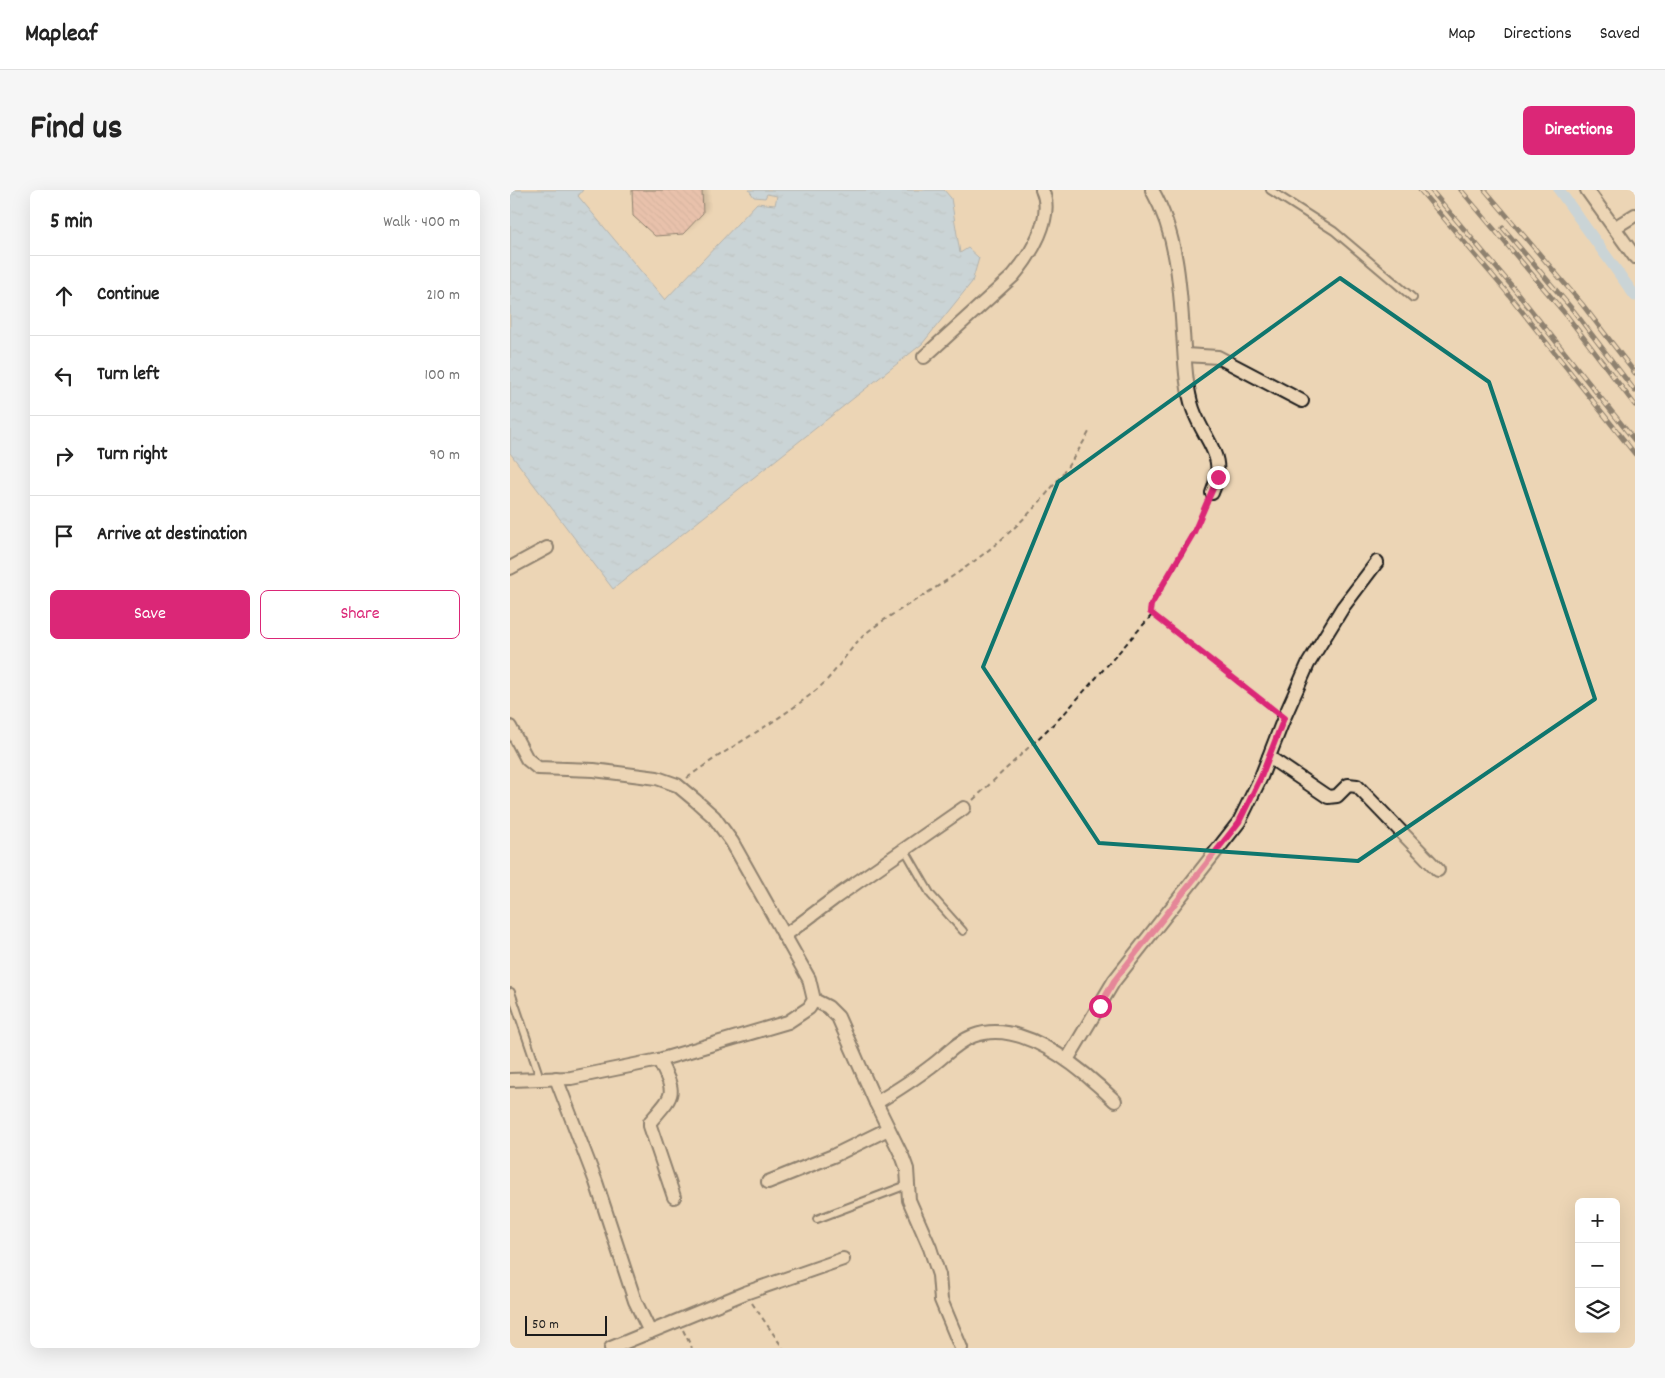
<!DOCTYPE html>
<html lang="en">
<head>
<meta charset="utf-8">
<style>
  :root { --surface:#fff; --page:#f6f6f6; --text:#222; --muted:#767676; --line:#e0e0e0; --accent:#db2777 }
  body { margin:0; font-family:Dekko,sans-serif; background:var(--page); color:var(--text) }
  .controls { position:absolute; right:15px; bottom:15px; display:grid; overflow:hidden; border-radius:8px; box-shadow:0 5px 20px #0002 }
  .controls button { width:45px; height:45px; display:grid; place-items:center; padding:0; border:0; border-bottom:1px solid var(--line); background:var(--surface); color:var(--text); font:25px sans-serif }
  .scale { position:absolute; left:15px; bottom:12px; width:82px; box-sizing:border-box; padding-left:5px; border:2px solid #1c1c1c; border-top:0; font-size:14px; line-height:18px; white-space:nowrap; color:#1c1c1c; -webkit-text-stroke:4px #ecd5b5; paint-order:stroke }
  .stop { position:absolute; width:15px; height:15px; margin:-11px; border:4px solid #db2777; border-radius:50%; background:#fff }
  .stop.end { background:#db2777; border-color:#fff; box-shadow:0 1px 5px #0008 }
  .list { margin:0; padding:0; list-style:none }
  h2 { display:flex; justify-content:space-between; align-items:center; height:65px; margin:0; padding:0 20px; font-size:21px }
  h2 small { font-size:16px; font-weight:400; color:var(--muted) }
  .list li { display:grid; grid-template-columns:32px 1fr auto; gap:15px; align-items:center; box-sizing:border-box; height:80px; padding:0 20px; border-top:1px solid var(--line) }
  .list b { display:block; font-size:19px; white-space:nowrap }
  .list em { font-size:16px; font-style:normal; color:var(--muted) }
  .actions { display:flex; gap:10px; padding:15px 20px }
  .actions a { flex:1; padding:11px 0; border:1px solid var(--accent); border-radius:8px; text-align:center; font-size:18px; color:var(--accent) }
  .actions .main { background:var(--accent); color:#fff }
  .icon { flex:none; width:28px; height:28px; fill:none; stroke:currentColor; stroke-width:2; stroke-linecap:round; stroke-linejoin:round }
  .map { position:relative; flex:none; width:1125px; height:1158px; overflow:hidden; border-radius:8px }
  header { display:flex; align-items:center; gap:30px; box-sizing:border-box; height:70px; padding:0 25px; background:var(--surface); border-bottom:1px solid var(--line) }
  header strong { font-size:24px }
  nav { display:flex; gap:28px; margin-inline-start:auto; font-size:18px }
  .intro { display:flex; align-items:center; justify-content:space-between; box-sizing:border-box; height:120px; padding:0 30px }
  h1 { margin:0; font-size:35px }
  .button { padding:12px 22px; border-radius:8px; background:var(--accent); color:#fff; font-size:18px; font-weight:700 }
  main { display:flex; gap:30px; padding:0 30px }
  aside { flex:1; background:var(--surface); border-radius:8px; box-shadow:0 5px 20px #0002 }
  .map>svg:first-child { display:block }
  .water { fill:url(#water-ripples); stroke:#6c89a4 }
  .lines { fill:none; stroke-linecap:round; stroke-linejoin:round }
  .canal { stroke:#a1d2fe; stroke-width:11 }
  .building { fill:url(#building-back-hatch); stroke:#1c1c1c; filter:url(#shadow) }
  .lane-casing { stroke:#1c1c1c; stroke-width:10 }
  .street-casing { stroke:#1c1c1c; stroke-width:16 }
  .path { stroke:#1c1c1c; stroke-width:2; stroke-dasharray:5 4; stroke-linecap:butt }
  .lane { stroke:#ecd5b5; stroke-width:6 }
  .street { stroke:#ecd5b5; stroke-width:12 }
  .rail-casing { stroke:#1c1c1c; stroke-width:5 }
  .rail { stroke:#ecd5b5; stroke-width:3; stroke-dasharray:9; stroke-linecap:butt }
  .route { stroke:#db2777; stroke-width:6 }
  .marked { fill:none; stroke:#0f766e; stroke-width:4; stroke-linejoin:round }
</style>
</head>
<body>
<header>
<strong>Mapleaf</strong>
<nav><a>Map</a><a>Directions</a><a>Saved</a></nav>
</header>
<div class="intro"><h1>Find us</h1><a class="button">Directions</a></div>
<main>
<aside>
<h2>5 min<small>Walk · 400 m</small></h2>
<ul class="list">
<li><svg class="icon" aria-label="ahead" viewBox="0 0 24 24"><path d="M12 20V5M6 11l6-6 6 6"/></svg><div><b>Continue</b></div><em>210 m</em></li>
<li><svg class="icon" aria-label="left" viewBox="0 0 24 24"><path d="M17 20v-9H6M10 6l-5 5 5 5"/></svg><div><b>Turn left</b></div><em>100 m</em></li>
<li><svg class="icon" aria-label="right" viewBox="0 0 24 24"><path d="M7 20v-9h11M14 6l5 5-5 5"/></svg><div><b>Turn right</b></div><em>90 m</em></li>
<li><svg class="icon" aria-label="arrive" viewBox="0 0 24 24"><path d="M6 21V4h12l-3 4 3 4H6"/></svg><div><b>Arrive at destination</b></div></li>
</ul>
<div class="actions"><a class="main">Save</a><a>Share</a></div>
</aside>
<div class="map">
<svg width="1125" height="1158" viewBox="0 0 1125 1158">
  <defs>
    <pattern id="water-ripples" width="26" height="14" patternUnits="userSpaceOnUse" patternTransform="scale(1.25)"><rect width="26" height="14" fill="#a1d2fe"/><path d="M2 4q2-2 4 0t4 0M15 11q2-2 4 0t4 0" fill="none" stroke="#8ab4d9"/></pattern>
    <pattern id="building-back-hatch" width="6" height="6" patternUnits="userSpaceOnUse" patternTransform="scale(1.25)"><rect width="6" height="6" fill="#e3a9a1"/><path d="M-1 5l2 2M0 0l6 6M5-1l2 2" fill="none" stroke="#c2918a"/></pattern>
    <filter id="shadow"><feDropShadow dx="4.5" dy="-4.5" stdDeviation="2.5" flood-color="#0004"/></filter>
  </defs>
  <rect width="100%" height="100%" fill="#ecd5b5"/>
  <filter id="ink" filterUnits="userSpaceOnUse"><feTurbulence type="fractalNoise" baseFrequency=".02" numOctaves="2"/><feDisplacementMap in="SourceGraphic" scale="10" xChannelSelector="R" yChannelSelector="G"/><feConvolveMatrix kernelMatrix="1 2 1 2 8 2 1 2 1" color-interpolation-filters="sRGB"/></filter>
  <g filter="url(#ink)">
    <!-- water -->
    <path class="water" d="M0 0H73L68 6 155 110 247 13 265 15 267 6 257 4 255 8 244 7 239 0H434L441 8 450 63 458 58 469 68 462 92 412 154 103 399 0 263Z"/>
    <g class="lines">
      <!-- canal -->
      <path class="canal" d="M1049 0 1125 106"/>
    </g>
    <!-- building -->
    <path class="building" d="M122 0H192L193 23 173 44 145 46 123 26Z"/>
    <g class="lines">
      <defs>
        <g id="lane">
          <path d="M760 0 824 41 903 108"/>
          <path d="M395 660 421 705 453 741"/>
          <path d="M1 802 30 888"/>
          <path d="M307 1029 397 995"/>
        </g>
        <g id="street">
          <path d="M642 0C667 44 670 94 673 143 675 168 675 195 683 219 695 253 718 265 702 303"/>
          <path d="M1077 0 1125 67"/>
          <path d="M1104 38 1125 25"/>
          <path d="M675 165 708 167 792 211"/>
          <path d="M414 167 503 86C520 66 545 27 532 0"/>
          <path d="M0 378 37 358"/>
          <path d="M0 537 17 569 28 578 84 580 147 588 167 595 185 610 204 627 222 652 299 789 304 810 299 818 278 832 149 870 61 888 0 890"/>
          <path d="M759 567 818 607 827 606 838 595 847 596 928 680"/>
          <path d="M274 746 326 707 454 618"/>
          <path d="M304 810 318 817 328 827 366 913 393 968 397 979 399 1010 420 1058 429 1085 431 1110 451 1158"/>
          <path d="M149 870C166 905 166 902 140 932V936L164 1007"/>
          <path d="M557 870 604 791 729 632 751 587 774 528 798 474 833 417 867 372"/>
          <path d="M46 888 86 992 125 1111 140 1142"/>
          <path d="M366 913C384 902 403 890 420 877 434 867 447 852 463 846 512 827 573 880 605 911"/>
          <path d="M258 992 323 966 378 939"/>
          <path d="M101 1158 235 1103 333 1069"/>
        </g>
      </defs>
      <!-- lane casing -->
      <use href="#lane" class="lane-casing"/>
      <!-- street casing -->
      <use href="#street" class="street-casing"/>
      <!-- path -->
      <g class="path">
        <path d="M698 312 670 368 641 415 640 422 764 521"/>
        <path d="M177 588C218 557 265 534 305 501 327 484 338 457 360 440 387 420 416 405 443 386 499 349 547 301 579 242"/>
        <path d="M463 610 553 525 642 425"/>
        <path d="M242 1113 273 1158"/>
        <path d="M173 1140 182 1158"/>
      </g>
      <!-- lane -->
      <use href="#lane" class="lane"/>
      <!-- street -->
      <use href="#street" class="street"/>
      <defs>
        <g id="rail">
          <path d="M910 0 995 100 1125 264"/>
          <path d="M921 0 1001 95 1125 251"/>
          <path d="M951 0 1057 126 1125 215"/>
          <path d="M975 0 1072 114 1125 183"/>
          <path d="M993 38 1063 120 1125 201"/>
        </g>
      </defs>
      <!-- rail casing -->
      <use href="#rail" class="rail-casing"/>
      <!-- rail -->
      <use href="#rail" class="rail"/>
    </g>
  </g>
  <g class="lines" filter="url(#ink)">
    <!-- route -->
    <path class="route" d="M590 816 604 791 729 632 751 587 774 528 640 422 641 415 684 342 708 287"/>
  </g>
  <!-- marked area -->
  <path d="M0 0H1125V1158H0ZM830 88 979 192 1085 509 848 671 589 653 473 477 548 292Z" fill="#ecd5b5" fill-opacity=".55" fill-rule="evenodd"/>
  <path class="marked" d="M830 88 979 192 1085 509 848 671 589 653 473 477 548 292Z"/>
</svg>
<div class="controls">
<button>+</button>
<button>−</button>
<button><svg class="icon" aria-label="layers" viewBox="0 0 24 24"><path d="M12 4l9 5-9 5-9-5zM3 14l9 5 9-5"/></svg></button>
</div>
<div class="scale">50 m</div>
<div class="stop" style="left:590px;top:816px"></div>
<div class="stop end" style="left:708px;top:287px"></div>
</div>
</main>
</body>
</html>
